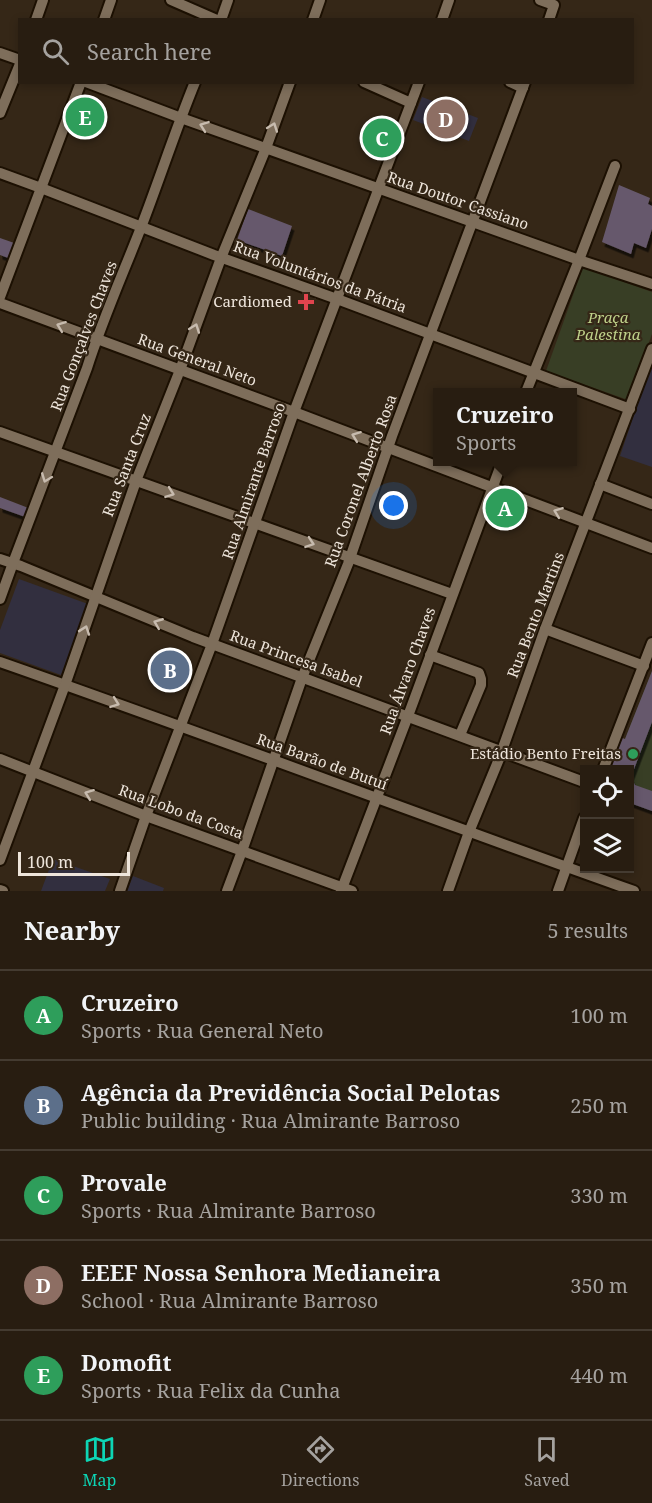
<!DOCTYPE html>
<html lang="en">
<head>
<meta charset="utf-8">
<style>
  :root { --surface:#281d11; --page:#342a1f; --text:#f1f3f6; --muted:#a5a29f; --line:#443b31; --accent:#0dd5b5 }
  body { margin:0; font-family:"Noto Serif",serif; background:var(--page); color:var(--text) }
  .controls { position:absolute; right:18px; bottom:18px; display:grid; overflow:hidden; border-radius:0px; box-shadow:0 3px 9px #0003 }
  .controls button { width:54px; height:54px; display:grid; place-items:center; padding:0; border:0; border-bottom:2px solid var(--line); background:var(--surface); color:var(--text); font:30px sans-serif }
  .scale { position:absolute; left:18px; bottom:15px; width:112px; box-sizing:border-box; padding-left:6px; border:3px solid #eee5db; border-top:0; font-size:16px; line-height:21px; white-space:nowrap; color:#eee5db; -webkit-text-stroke:4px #352717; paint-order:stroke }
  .you { position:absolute; left:394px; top:506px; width:21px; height:21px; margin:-15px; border:4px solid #fff; border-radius:50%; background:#1a73e8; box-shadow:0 0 0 9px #1a73e833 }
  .badge { display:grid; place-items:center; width:39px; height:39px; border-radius:50%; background:var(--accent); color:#fff; font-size:20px; font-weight:700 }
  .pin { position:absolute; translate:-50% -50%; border:3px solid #fff; box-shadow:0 2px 6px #0006 }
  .popup { position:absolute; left:433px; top:388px; width:144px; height:78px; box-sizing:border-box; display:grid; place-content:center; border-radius:0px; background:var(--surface); filter:drop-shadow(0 2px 4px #0005); font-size:20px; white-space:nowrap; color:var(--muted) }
  .popup b { font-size:22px; color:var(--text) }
  .popup::after { content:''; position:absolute; left:50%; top:100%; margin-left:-12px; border:12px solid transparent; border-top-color:var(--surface) }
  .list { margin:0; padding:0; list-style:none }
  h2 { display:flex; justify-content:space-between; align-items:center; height:78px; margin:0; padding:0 24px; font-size:26px }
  h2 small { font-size:20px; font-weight:400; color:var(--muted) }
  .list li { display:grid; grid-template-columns:39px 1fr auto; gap:18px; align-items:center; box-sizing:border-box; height:90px; padding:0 24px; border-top:2px solid var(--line) }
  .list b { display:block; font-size:22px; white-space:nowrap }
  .list p { margin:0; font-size:20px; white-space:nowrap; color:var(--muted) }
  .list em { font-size:20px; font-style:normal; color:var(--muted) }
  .icon { flex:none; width:33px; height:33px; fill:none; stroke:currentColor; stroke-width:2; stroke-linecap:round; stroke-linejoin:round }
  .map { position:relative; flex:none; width:652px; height:891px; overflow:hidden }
  .search { position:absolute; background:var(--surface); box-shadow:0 3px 9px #0003; left:18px; right:18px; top:18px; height:66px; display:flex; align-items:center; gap:15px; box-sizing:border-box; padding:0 21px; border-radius:0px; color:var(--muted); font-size:22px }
  .sheet { height:528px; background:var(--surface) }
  nav { display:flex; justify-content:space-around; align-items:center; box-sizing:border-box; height:84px; border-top:2px solid var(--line); background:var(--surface); font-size:16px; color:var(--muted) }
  nav a { display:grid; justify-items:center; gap:3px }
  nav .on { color:var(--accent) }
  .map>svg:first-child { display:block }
  .education { fill:#322f3f }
  .green { fill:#383e25 }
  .building { fill:#66596c; filter:url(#shadow) }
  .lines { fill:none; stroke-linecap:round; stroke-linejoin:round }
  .minor-casing { stroke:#1c1002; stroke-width:14 }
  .minor { stroke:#7e6e5b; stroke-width:10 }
  .oneway { stroke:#c7bbae }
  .health-dot { fill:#e0444e; stroke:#352717; stroke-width:2 }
  .leisure-dot { fill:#2e9e5b; stroke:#352717; stroke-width:2 }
  .labels { text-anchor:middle; stroke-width:4.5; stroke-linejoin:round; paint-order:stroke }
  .street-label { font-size:15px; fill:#eee5db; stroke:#352717 }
  .poi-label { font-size:15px; fill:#eee5db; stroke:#352717; text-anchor:end }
  .park-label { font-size:15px; font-style:italic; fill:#bfd18a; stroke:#352717 }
</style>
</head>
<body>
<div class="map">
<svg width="652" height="891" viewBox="0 0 652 891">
  <defs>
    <filter id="shadow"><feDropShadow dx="2.5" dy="4.5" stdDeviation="0" flood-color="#0009"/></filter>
  </defs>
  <rect width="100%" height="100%" fill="#352717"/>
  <!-- education -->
  <g class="education">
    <path d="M422 97 478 118 469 141 413 120Z"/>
    <path d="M652 361V467L620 456Z"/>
    <path d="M19 579 88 604 61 675 0 653V630Z"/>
    <path d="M53 859 110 879 105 891H41Z"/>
    <path d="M133 876 164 888 163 891H127Z"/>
  </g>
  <!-- green -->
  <g class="green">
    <path d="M583 267 652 292V334L628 400 546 371Z"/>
    <path d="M652 671V811L630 803V770L625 739Z"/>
  </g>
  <!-- building -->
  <g class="building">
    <path d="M619 185 650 198 648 204 652 206V229L646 248 634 243 631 254 602 242Z"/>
    <path d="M248 209 292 226 282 256 237 240Z"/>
    <path d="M0 238 17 244 11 259 0 255Z"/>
    <path d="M0 497 31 509 28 518 0 508Z"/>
    <path d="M652 671V722L631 777 635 785 652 791V811L630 803V770H608L620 737 625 739Z"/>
  </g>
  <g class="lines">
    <defs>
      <g id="minor">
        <path d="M171 0 217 20"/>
        <path d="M540 0 554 5 549 20"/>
        <path d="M36 20 43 0"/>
        <path d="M104 20 111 0"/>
        <path d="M221 20 228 0"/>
        <path d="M313 20 320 0"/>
        <path d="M442 20 449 0"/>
        <path d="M0 53 20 60"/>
        <path d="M86 82 181 118 579 260 652 284"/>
        <path d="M364 82 411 103"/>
        <path d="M510 82 523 88"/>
        <path d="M0 113 20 64"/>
        <path d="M0 173 41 188 214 255 337 299 630 409"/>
        <path d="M0 297 81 82"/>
        <path d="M0 303 294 412 652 548"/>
        <path d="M526 392 579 260 615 166"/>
        <path d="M0 432 452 594"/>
        <path d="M600 484 652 504"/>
        <path d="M0 559 21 566 193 637 584 782"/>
        <path d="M0 599 13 563 87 368C102 321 122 276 140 230 159 181 175 131 195 82"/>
        <path d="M545 629 644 666"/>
        <path d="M430 655 479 673 481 679V685L460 735"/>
        <path d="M0 662C212 736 422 816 634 891"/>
        <path d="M0 759 146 816 352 891"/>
        <path d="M603 770 652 643"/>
        <path d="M0 860 65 685 136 481 180 370 221 258 266 148 290 82"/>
        <path d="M0 890 3 891"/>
        <path d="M120 891 146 816 212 644 294 412 419 82"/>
        <path d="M227 891 242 851 302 678 348 564 392 436 525 82"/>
        <path d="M341 891 408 716 502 462"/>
        <path d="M448 891 469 832 499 759 545 629 652 349"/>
        <path d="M558 891 584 818"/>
      </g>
    </defs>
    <!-- minor casing -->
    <use href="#minor" class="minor-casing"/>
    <!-- minor -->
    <use href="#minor" class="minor"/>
  </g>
  <!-- one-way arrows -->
  <defs><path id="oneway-chevron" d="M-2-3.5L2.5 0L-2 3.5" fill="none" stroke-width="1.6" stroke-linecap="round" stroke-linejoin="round" transform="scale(1.5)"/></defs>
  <g class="oneway">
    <use href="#oneway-chevron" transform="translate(204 126) rotate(-160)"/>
    <use href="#oneway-chevron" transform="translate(273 127) rotate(-70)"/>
    <use href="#oneway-chevron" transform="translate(61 326) rotate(-159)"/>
    <use href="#oneway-chevron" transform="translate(195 328) rotate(-70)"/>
    <use href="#oneway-chevron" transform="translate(356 436) rotate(-159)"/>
    <use href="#oneway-chevron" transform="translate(46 478) rotate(111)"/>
    <use href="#oneway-chevron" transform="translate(170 493) rotate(20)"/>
    <use href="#oneway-chevron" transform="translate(558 512) rotate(-159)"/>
    <use href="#oneway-chevron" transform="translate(310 543) rotate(19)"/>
    <use href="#oneway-chevron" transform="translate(158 623) rotate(-158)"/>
    <use href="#oneway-chevron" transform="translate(85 630) rotate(-71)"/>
    <use href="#oneway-chevron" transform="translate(115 703) rotate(20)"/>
    <use href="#oneway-chevron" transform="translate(89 794) rotate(-159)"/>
  </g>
  <!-- markers -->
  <path class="health-dot" d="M303 293h6v6h6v6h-6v6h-6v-6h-6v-6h6z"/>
  <circle class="leisure-dot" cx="633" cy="754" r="6"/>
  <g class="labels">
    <!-- street labels -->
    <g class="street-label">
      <text transform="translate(458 201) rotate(19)" y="5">Rua Doutor Cassiano</text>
      <text transform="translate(320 277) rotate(20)" y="5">Rua Voluntários da Pátria</text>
      <text transform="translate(84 336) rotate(-69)" y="5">Rua Gonçalves Chaves</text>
      <text transform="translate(197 360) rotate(20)" y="5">Rua General Neto</text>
      <text transform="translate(127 465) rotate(-69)" y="5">Rua Santa Cruz</text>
      <text transform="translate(254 481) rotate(-71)" y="5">Rua Almirante Barroso</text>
      <text transform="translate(361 481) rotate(-70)" y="5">Rua Coronel Alberto Rosa</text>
      <text transform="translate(536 615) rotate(-69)" y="5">Rua Bento Martins</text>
      <text transform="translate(296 659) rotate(20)" y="5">Rua Princesa Isabel</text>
      <text transform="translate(408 671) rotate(-70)" y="5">Rua Álvaro Chaves</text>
      <text transform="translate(322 762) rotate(20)" y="5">Rua Barão de Butuí</text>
      <text transform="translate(181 812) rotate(20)" y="5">Rua Lobo da Costa</text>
    </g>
    <!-- poi labels -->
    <g class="poi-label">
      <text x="292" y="307">Cardiomed</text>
      <text x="621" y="759">Estádio Bento Freitas</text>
    </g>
    <!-- park labels -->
    <g class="park-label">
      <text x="608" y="323">Praça<tspan x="608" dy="17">Palestina</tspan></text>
    </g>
  </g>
</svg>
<div class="controls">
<button><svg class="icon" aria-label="locate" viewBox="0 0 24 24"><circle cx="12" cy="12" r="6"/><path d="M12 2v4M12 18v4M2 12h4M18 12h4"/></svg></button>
<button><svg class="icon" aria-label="layers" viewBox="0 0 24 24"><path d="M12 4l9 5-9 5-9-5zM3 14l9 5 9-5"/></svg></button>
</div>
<div class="scale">100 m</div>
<div class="you"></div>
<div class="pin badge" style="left:505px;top:508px;background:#2e9e5b">A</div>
<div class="popup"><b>Cruzeiro</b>Sports</div>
<div class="pin badge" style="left:170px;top:670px;background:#5c6f8a">B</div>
<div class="pin badge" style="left:382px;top:138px;background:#2e9e5b">C</div>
<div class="pin badge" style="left:446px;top:119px;background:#8d6e63">D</div>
<div class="pin badge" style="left:85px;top:117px;background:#2e9e5b">E</div>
<div class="search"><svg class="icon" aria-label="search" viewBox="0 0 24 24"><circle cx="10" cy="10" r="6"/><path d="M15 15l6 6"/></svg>Search here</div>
</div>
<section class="sheet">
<h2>Nearby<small>5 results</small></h2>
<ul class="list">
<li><span class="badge" style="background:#2e9e5b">A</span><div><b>Cruzeiro</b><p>Sports · Rua General Neto</p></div><em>100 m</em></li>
<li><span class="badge" style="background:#5c6f8a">B</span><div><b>Agência da Previdência Social Pelotas</b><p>Public building · Rua Almirante Barroso</p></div><em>250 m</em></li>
<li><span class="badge" style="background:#2e9e5b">C</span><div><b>Provale</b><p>Sports · Rua Almirante Barroso</p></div><em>330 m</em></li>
<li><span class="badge" style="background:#8d6e63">D</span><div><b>EEEF Nossa Senhora Medianeira</b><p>School · Rua Almirante Barroso</p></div><em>350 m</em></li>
<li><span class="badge" style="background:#2e9e5b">E</span><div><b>Domofit</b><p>Sports · Rua Felix da Cunha</p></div><em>440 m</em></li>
</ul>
</section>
<nav>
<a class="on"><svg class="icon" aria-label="map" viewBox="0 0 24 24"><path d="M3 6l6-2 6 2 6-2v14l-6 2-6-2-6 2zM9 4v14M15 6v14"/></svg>Map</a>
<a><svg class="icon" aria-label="directions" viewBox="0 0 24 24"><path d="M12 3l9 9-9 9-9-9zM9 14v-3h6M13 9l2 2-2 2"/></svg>Directions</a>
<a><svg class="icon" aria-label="saved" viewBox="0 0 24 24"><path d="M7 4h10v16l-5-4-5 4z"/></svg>Saved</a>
</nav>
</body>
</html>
